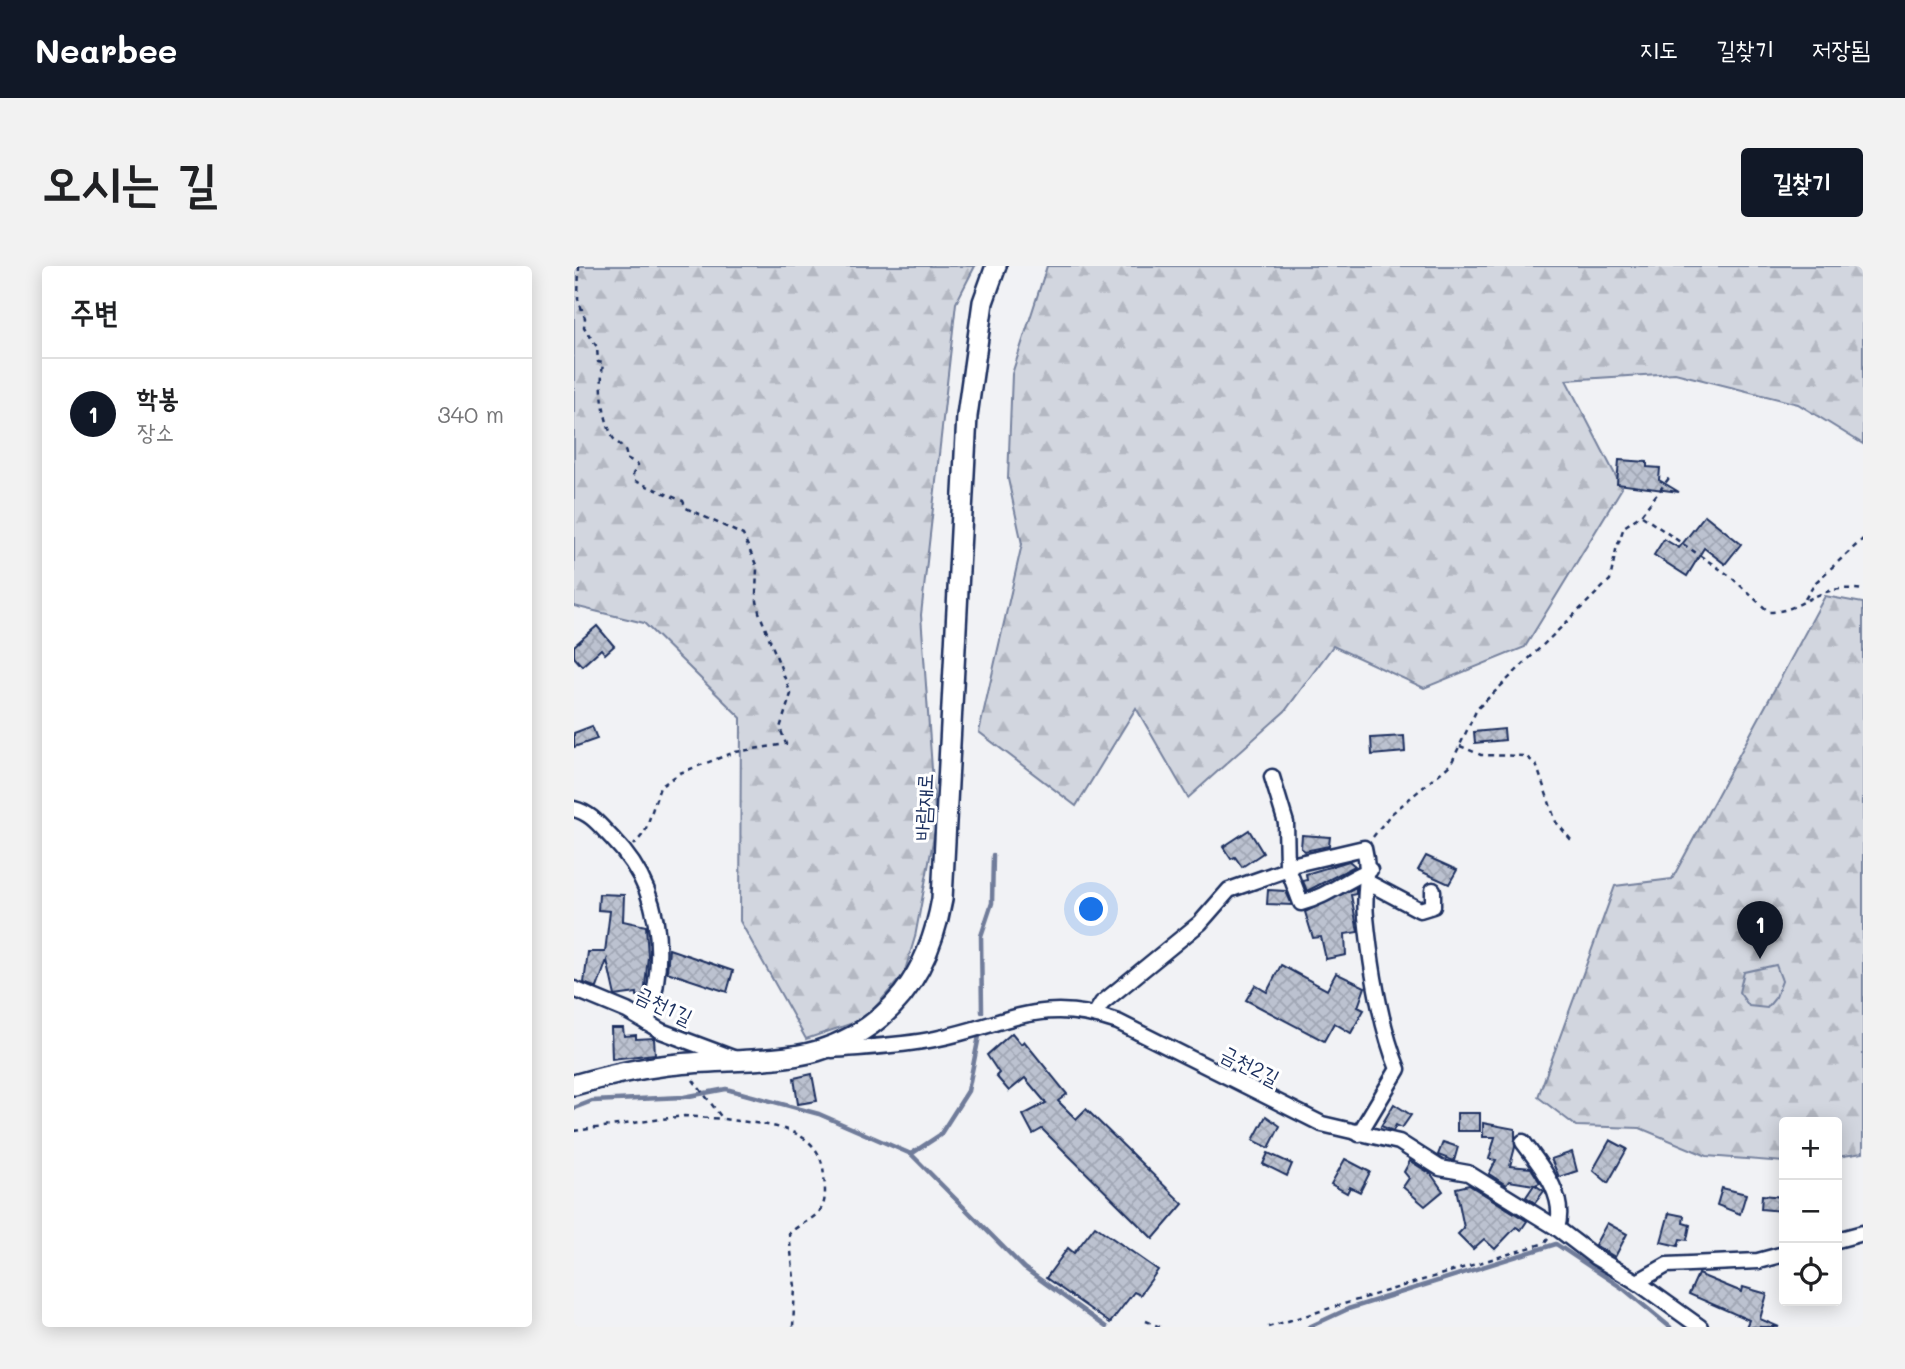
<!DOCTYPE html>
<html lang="ko">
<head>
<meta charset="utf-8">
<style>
  :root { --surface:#fff; --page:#f2f2f2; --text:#202124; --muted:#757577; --line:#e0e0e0; --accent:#111827 }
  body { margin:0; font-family:Mali,"Poor Story",sans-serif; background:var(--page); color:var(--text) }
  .controls { position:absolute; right:21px; bottom:21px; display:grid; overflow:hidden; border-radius:7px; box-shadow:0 4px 18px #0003 }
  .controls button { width:63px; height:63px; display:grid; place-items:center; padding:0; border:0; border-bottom:2px solid var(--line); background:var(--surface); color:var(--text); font:35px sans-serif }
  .you { position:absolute; left:518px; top:644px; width:24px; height:24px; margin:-18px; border:5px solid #fff; border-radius:50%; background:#1a73e8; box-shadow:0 0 0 10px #1a73e833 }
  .badge { display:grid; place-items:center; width:46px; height:46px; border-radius:50%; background:var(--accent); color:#fff; font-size:23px; font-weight:700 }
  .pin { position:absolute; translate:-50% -58px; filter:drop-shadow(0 2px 4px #0008) }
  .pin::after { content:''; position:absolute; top:37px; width:24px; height:21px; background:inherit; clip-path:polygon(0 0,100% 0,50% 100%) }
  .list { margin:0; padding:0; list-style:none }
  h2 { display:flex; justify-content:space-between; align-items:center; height:91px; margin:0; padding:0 28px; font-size:30px }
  h2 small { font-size:23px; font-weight:400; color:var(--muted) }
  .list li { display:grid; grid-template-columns:46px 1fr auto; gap:21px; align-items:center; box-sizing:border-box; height:112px; padding:0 28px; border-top:2px solid var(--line) }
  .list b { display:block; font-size:26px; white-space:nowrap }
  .list p { margin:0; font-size:23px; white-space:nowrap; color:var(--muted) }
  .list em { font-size:23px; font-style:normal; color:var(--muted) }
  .icon { flex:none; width:38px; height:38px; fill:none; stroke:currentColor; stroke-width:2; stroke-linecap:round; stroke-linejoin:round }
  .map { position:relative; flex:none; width:1289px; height:1061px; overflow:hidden; border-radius:7px }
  header { display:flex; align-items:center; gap:42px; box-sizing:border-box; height:98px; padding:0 35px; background:var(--accent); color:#fff }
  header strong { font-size:33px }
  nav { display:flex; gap:38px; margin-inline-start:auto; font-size:24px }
  .intro { display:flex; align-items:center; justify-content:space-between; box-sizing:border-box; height:168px; padding:0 42px }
  h1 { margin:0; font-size:49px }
  .button { padding:18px 32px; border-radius:7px; background:var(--accent); color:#fff; font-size:24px; font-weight:700 }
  main { display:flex; gap:42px; padding:0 42px }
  aside { flex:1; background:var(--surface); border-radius:7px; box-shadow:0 4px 18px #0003 }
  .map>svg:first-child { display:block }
  .forest { fill:url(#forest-firs); stroke:#76829e; stroke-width:2 }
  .cemetery { fill:url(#cemetery-stones); stroke:#76829e; stroke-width:2 }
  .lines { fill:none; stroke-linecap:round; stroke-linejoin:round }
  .stream { stroke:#707c9a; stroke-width:4.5 }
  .building { fill:url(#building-cross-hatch); stroke:#1b2f5e; stroke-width:2 }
  .street-casing { stroke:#1b2f5e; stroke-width:19 }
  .secondary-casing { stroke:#1b2f5e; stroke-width:24 }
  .path { stroke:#1b2f5e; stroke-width:2.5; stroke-dasharray:5 5; stroke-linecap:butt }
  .street { stroke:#fff; stroke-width:14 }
  .secondary { stroke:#fff; stroke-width:19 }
  .labels { text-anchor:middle; stroke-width:6; stroke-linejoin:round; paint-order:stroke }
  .street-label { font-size:21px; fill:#1b2f5e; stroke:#fff }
</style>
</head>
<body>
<header>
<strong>Nearbee</strong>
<nav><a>지도</a><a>길찾기</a><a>저장됨</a></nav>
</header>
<div class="intro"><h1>오시는 길</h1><a class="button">길찾기</a></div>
<main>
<aside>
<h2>주변<small></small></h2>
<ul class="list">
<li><span class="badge">1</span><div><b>학봉</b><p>장소</p></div><em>340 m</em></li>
</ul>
</aside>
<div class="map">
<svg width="1289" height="1061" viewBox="0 0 1289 1061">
  <defs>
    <pattern id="forest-firs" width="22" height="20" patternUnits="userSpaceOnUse" patternTransform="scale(1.75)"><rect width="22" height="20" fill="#d2d6df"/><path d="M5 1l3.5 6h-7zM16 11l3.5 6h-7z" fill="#b4b8c2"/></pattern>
    <pattern id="cemetery-stones" width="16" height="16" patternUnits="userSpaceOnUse" patternTransform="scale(1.75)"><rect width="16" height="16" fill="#d2d6df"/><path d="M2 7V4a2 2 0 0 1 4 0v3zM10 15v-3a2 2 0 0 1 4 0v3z" fill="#b4b8c2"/></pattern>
    <pattern id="building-cross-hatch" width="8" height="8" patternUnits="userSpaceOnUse" patternTransform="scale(1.75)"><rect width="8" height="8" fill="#bcc2d0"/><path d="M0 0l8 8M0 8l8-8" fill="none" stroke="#a1a7b5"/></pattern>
  </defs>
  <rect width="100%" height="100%" fill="#f1f2f5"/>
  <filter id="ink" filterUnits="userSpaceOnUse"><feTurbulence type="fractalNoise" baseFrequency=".0143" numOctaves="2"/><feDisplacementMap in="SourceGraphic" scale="14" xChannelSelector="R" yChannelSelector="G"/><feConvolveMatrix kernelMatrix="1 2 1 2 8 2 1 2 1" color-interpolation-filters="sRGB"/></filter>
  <g filter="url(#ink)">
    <!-- forest -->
    <g class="forest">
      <path d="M0 0H401L382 37 347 349 362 559 341 671 330 708 291 753 232 773 166 655 167 452 70 357 0 340Z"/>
      <path d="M473 0H1289V178L1224 138 1101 107 992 114 1048 222 951 381 850 422 759 380 711 445 614 532 562 442 502 540 405 466 448 278 434 213 438 108Z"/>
      <path d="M1251 330 1289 337V887L1263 891V856H1210V896L1133 890 1066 862 1002 860 964 831 1041 620 1098 613Z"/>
    </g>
    <!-- cemetery -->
    <path class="cemetery" d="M1202 699 1208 715 1202 731 1193 742 1175 740 1165 726 1170 706Z"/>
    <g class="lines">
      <!-- stream -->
      <g class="stream">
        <path d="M408 746 407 670 418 637 419 589"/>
        <path d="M0 842 18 835 110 831 152 823 245 848 337 888 450 1002 532 1061"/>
        <path d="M337 888 366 869 394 825 406 765"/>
        <path d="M735 1061 774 1043 982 978 1051 1024 1096 1061"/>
      </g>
    </g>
    <!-- building -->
    <g class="building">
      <path d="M1045 194 1073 196V201L1086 202 1085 214 1105 226 1043 218Z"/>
      <path d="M1131 249 1167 278 1151 298 1130 282 1113 310 1080 289 1090 273 1105 282Z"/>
      <path d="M23 360 40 380 31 388 27 383 8 400 0 391V380Z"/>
      <path d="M18 460 23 473 0 481V467Z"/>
      <path d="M930 463 931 474 901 477 900 466Z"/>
      <path d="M830 470 831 486 798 489 797 472Z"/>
      <path d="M675 564 689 587 668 601 661 591 657 593 649 581Z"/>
      <path d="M728 569 756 571 755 580 731 585 727 582Z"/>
      <path d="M852 590 883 604 875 618 844 604Z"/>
      <path d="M775 595 781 600 733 625 729 615 733 614 732 608Z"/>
      <path d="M782 621V628L777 629 784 666 771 668 772 689 752 693 747 671 739 672 731 646Z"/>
      <path d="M694 624 712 625 718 639 693 638Z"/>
      <path d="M25 628 50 629 49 655 72 660 74 690 70 730H63V727L41 730 33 694 23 722 10 717 14 686H31L36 645 24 644Z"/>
      <path d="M95 683 159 705 153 726 93 706Z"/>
      <path d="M707 699 753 724 762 707 791 721 784 741 790 744 777 767 760 757 750 775 672 734 681 719 693 726Z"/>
      <path d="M37 762H49L50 770 62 769V773L80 772 81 788 38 793Z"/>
      <path d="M438 767 447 778 450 775 493 828 484 835 502 853 512 843 609 938 579 973 468 863 459 868 449 849 472 837 451 812 435 825 422 810 425 807 413 789Z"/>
      <path d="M238 808 243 835 224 838 220 812Z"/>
      <path d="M820 838 837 849 828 862 822 859 819 865 807 860Z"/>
      <rect x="883" y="847" width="23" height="18"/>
      <path d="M692 850 706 860 695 882 679 874Z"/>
      <path d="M909 857 941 863V881L936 900 957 902 962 910 966 917 961 919 970 925 961 937 952 931 960 919 935 915 932 919 915 908 922 894 915 893 921 871H909Z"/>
      <path d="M1036 874 1053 883 1034 917 1019 904Z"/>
      <path d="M869 876 884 881 880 895 864 889Z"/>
      <path d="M998 886 1003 905 985 911 977 893Z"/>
      <path d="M694 887 718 898 713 910 689 898Z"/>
      <path d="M771 893 796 906 786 926 776 921 773 927 757 918Z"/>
      <path d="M836 895 857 908 869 925 851 940 829 921 835 912 830 906Z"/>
      <path d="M895 919 953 955 947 964 942 961 921 983 910 973 899 983 884 968 890 962 882 922Z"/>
      <path d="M1148 922 1172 928 1166 948 1143 939Z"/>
      <path d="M1188 929 1209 931 1208 945 1187 943Z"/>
      <path d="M1095 947 1110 950 1109 957 1116 959 1113 974 1106 973 1104 980 1087 976Z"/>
      <path d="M1033 957 1053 968 1041 991 1021 979Z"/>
      <path d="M521 960 584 1004 566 1029 560 1026 536 1057 472 1012 494 982 500 987Z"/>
      <path d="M1124 1008 1168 1026 1169 1021 1193 1028 1186 1053 1205 1061H1172L1175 1054 1115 1028Z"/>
    </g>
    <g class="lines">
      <defs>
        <g id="street">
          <path d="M698 511 712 557 713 600 727 637C754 630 770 615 796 604"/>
          <path d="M0 543C17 547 26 560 38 572 89 624 93 690 73 757"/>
          <path d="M793 616 846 644 859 640V624"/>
          <path d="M0 723 53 745 87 765 159 792"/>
          <path d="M521 748 528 737 626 657 655 624 709 605 713 600 790 582C797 610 789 624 792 651 797 701 805 756 824 803L785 868"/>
          <path d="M258 784C292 781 327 780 361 773 435 758 467 729 544 756L748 858 825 876 866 902 894 907 983 962 1021 991 1063 1016 1093 999 1184 995 1210 988"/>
          <path d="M949 876C967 900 993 930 983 962"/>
          <path d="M1263 974 1289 967"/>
          <path d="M1063 1016 1126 1061"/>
        </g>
        <path id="secondary" d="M0 819C35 809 69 801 105 798 145 794 206 796 243 785 318 762 355 707 368 633L393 150 409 36 422 0"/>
      </defs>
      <!-- street casing -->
      <use href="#street" class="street-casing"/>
      <!-- secondary casing -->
      <use href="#secondary" class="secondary-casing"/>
      <!-- path -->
      <g class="path">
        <path d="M5 0 4 33 11 52 10 61 23 81 24 96 29 97C26 120 28 145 37 168 41 179 54 179 52 193L64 199 59 208 61 215 109 235 112 242 169 269 183 301 182 329 185 346 217 428 206 462 212 478 161 486 106 507 86 521 71 566 60 579"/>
        <path d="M1068 250 1156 310 1195 346C1230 346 1242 316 1289 324"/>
        <path d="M1231 333 1242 316 1289 273"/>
        <path d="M886 480 907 489 951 490 962 498 982 556 998 575"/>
        <path d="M799 571 816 549 877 498 903 443 1036 314 1042 284 1050 261 1067 249 1095 212"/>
        <path d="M119 814 149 853C190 859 247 858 250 910 251 922 253 937 245 946 237 955 223 959 215 968L221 1021 219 1061"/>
        <path d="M0 865 110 850 149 853"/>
        <path d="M572 1055 586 1061"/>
        <path d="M694 1061 971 977 974 973"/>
      </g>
      <!-- street -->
      <use href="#street" class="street"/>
      <!-- secondary -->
      <use href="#secondary" class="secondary"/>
    </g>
  </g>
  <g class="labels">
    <!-- street labels -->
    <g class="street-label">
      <text transform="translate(350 541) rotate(-87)" y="7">바람재로</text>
      <text transform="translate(90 740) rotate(26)" y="7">금천1길</text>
      <text transform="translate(676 800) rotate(27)" y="7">금천2길</text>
    </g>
  </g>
</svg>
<div class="controls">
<button>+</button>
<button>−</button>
<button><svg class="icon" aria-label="locate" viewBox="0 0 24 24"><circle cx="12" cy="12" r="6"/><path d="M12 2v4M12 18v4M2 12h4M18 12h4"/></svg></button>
</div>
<div class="you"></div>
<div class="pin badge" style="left:1186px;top:693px">1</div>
</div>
</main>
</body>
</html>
